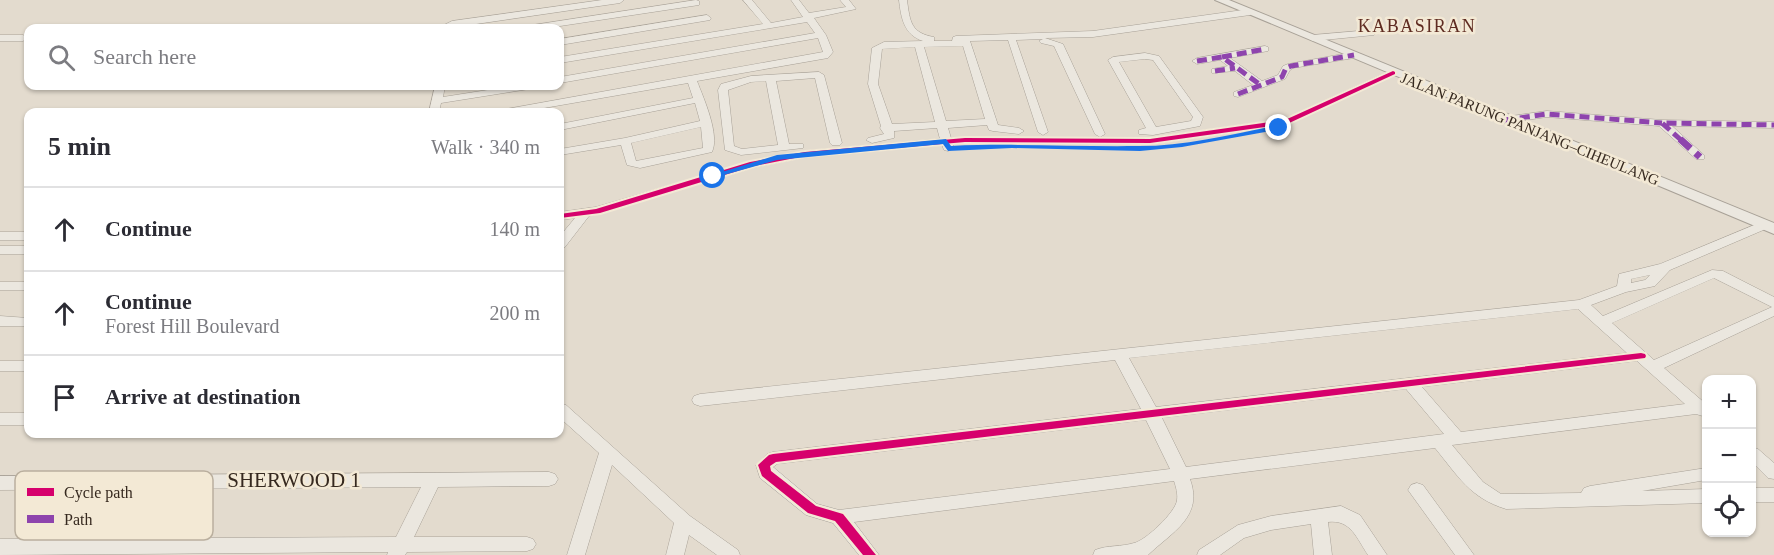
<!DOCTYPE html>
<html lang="en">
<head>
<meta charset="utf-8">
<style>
  :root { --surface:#fff; --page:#f2f2f3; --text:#2b2b33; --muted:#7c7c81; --line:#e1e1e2 }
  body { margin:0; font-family:Georgia,serif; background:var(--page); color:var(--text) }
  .controls { position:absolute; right:18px; bottom:18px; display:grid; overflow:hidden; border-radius:12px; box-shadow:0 2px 4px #0004 }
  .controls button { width:54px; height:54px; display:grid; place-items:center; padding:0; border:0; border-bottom:2px solid var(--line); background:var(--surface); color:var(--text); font:30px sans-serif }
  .stop { position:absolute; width:18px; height:18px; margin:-14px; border:4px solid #1a73e8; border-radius:50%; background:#fff }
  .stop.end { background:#1a73e8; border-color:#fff; box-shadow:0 2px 6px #0008 }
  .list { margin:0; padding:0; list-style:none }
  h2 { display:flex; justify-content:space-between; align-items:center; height:78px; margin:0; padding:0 24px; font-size:26px }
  h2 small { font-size:20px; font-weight:400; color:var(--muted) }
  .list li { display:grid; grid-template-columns:39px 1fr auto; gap:18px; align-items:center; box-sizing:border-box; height:84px; padding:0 24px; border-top:2px solid var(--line) }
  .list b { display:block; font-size:22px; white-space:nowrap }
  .list p { margin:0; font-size:20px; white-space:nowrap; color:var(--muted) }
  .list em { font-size:20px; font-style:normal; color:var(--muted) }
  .icon { flex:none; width:33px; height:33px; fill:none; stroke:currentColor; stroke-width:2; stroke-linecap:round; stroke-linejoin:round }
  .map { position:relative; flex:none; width:1774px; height:555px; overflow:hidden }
  .search { position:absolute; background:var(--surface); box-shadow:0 2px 4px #0004; left:24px; top:24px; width:540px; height:66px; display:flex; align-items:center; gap:15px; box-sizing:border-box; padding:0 21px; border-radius:12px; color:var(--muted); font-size:22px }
  .panel { position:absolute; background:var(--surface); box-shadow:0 2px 4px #0004; left:24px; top:108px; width:540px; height:330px; border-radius:12px }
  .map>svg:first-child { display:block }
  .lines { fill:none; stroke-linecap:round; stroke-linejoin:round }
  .minor-casing { stroke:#a8a197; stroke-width:1 }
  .tertiary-casing { stroke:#a8a197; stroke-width:2 }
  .minor { fill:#ebe7df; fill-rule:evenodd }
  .tertiary { fill:#ebe7df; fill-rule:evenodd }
  .quiet-far1 { stroke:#8e44ad; stroke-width:5; stroke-dasharray:10 5; stroke-linecap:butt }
  .quiet { stroke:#8e44ad; stroke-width:7; stroke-dasharray:14 7; stroke-linecap:butt }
  .cycleway-casing { stroke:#f3e9d5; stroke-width:4 }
  .cycleway { fill:#d6006c; fill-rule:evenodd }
  .route { fill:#1a73e8 }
  .labels { text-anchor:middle; stroke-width:5; stroke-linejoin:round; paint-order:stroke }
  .far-street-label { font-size:15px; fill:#36291f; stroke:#f3e9d5 }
  .far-quarter-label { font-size:18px; letter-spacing:1.5px; fill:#5f2c22; stroke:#f3e9d5 }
  .near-street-label { font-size:21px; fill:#36291f; stroke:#f3e9d5 }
  .key { fill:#f3e9d5; stroke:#baaf9e; stroke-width:1.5 }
  .key-label { font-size:16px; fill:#36291f }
</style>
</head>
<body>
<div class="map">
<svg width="1774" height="555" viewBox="0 0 1774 555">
  <rect width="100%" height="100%" fill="#e3dbce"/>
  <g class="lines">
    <defs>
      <g id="minor">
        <path d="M602 0H624L620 3 449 28H438L452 21Z"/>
        <path d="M696 0 699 1V5L547 28H528L533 25Z"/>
        <path d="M743 0H752L771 23 803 17 791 0H799L809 13 846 7 840 0H849L856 9 814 18 826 35 833 52 828 58 697 81C704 99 720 135 712 152L640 168 627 165 621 145 560 155V149L625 138 700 121 695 103 560 130V124L693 98 688 83 521 112H501L506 109 823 52 818 38 560 83V77L815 33 807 22 560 63V57L763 24ZM701 127 703 148 636 161 631 143Z"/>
        <path d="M899 0H907C910 22 911 33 934 37V41H952L953 37 956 36 1093 31 1250 9 1254 12 1250 15 1093 37 1045 38 1063 44 1105 134 1100 137 1095 134 1054 46 1041 43 1039 41 1043 39 1016 40 1048 132 1043 135 1038 132 1008 40 970 41 998 125 1019 128 1024 131 1019 134 993 131 989 130 987 125 948 128 951 138H1150L1285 119 1390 71 1398 73 1287 125 1150 144 965 143 953 144 954 148 948 151 944 150 942 145 805 157 755 167 589 216 565 247 560 248V236L575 218 560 220V212L596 207 753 161 805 151 940 139 937 128 894 131V138L872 143 866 140 868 138 884 134 880 128 881 126 868 84 872 48 884 42 923 41C904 35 901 18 899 0ZM963 46 985 119 946 121 924 47ZM915 47 935 122 892 124 878 84 882 49Z"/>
        <path d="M707 15 711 18 710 20 560 45V39Z"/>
        <path d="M1371 30 1374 31V35L1313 41 1308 38 1313 35Z"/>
        <path d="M0 35H23L28 38 23 41H0Z"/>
        <path d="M1265 46 1268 47V51L1230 58 1262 81 1278 75 1283 66 1288 64 1354 52 1359 55 1354 58 1293 68 1290 70 1285 79 1238 97 1234 96V92L1253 85 1235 71 1212 73V69L1228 66 1220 60 1197 64 1192 61 1197 58Z"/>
        <path d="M1145 53 1159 56 1203 117 1200 126 1153 135 1139 134V130L1146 128 1108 60 1113 57ZM1145 59 1153 60 1193 117 1191 121 1156 127 1119 62Z"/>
        <path d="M819 72 824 75 842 143 840 145H832L830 143 815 78 776 81 789 144H803V148L741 155 725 150 718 90 721 84 751 76ZM766 81 778 145 742 149 734 146 728 90 751 82Z"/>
        <path d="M435 86H445L443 97 513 86H534L529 89 441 103 439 112H429Z"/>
        <path d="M1547 111 1662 120 1774 122V128L1672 126 1704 155V159H1696L1659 126 1547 117 1505 123 1500 120 1505 117Z"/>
        <path d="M1764 221 1770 225 1768 228 1670 270 1655 286 1626 292 1591 305 1603 316 1712 270 1723 271 1774 297V316L1664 368 1706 404V417L1696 414 1452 445 1483 482 1501 494 1581 493 1584 488 1590 486 1706 468V480L1642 491 1706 489V503L1506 509C1470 498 1458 476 1435 448L1190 479C1204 517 1172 532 1148 555H1093L1095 550C1108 545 1121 547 1134 543 1145 541 1176 512 1177 500 1178 494 1176 487 1174 481L854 522 879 555H859L833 523 806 515 760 478 756 465 767 454 773 452 1141 409 1115 360 700 406 694 404 692 400 694 396 700 394 1579 300 1617 286 1619 274 1660 264ZM1650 275 1645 280 1631 283V279ZM1714 278 1772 307 1654 360 1612 323ZM1578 309 1627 353 1156 407 1129 358ZM1637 361 1685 404 1461 432 1422 387ZM1406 389 1444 434 1186 467 1162 418ZM1146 420 1170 469 839 510 817 504 773 467 777 464Z"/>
        <rect x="0" y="232" width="28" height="8"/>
        <rect x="0" y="246" width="28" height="8"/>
        <rect x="0" y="282" width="28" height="8"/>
        <path d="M0 316 28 318V326H0Z"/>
        <rect x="0" y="361" width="28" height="10"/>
        <path d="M560 403 566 405 690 516 738 550 740 555H717L689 535 684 555H666L674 523 612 465 585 555H567L599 453 560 418Z"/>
        <rect x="0" y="413" width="28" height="12"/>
        <path d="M1752 447 1758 449 1774 463V479L1768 478 1752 462Z"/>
        <path d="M549 472 555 474 558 479 555 484 549 486 438 487 414 537H527L533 539 536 544 533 549 527 551 407 552 405 555H387L388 552 0 555V539L396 537 421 487 0 490V476Z"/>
        <path d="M1417 483 1423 485 1474 555H1455L1408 490 1411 485Z"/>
        <rect x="1752" y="488" width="22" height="14"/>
        <path d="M1341 506 1360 515 1387 555H1368C1357 539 1351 519 1328 522L1332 555H1314L1311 524 1271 530 1244 538 1220 555H1197L1199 550 1238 525 1271 516Z"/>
      </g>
      <path id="tertiary" d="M1215 0H1229L1774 223V234Z"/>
    </defs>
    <!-- minor casing -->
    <use href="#minor" class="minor-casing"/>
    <!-- tertiary casing -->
    <use href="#tertiary" class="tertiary-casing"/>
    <!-- minor -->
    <use href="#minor" class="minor"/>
    <!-- tertiary -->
    <use href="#tertiary" class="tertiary"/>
    <!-- quiet-far1 -->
    <g class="quiet-far1">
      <path d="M1222 57 1265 49"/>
      <path d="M1197 61 1222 57 1262 86"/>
      <path d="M1215 71 1235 68"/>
      <path d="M1238 94 1282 77 1286 68 1291 66 1354 55"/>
      <path d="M1505 120 1547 114 1662 123"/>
      <path d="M1681 140 1662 123 1774 125"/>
    </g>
    <!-- quiet -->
    <path class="quiet" d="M1680 139 1700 157"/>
    <defs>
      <g id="cycleway">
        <path d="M1393 71 1395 72V74L1287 124 1150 143 965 142 805 156 754 166 600 213 560 218V214L596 209 750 162 805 152 965 138 1150 139 1285 120Z"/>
        <path d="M1641 353 1645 354 1646 356 1645 358 776 462 770 466 771 471 816 506 843 514 876 555H863L835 521 808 513 762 476 758 465 769 455 773 454Z"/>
      </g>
    </defs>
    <!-- cycleway casing -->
    <use href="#cycleway" class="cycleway-casing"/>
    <!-- cycleway -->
    <use href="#cycleway" class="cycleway"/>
  </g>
  <!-- route -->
  <path class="route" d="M1279 125 1282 129 1182 147 1140 151 1012 148 948 151 943 144 777 160 713 178 709 176 777 155 946 139 951 146C1014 143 1076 147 1139 146 1186 146 1233 134 1279 125Z"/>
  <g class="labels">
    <!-- far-street labels -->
    <g class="far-street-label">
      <text transform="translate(1530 129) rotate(22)" y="5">JALAN PARUNG PANJANG–CIHEULANG</text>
    </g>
    <!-- far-quarter labels -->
    <g class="far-quarter-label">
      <text x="1417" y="32">KABASIRAN</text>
    </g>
    <!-- near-street labels -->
    <g class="near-street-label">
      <text x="294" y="487">SHERWOOD 1</text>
    </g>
  </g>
  <!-- legend -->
  <rect x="15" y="471" width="198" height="69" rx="9" class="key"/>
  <rect x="27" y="488" width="27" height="8" fill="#d6006c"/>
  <rect x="27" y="515" width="27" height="8" fill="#8e44ad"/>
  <g class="key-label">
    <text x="64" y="498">Cycle path</text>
    <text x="64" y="525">Path</text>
  </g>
</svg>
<div class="controls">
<button>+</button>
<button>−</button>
<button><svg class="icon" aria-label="locate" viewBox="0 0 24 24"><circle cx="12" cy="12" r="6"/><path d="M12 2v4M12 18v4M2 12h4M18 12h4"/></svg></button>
</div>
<div class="stop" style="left:713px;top:176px"></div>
<div class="stop end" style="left:1279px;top:128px"></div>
<div class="search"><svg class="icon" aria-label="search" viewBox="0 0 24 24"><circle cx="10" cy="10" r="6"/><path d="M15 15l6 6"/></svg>Search here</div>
<section class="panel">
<h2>5 min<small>Walk · 340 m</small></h2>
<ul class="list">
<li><svg class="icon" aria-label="ahead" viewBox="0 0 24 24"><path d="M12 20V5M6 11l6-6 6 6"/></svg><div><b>Continue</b></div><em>140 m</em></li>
<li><svg class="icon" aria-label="ahead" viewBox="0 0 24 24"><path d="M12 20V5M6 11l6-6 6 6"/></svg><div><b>Continue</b><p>Forest Hill Boulevard</p></div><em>200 m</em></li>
<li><svg class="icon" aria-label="arrive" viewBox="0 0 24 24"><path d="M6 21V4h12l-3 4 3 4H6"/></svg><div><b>Arrive at destination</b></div></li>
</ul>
</section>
</div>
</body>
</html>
